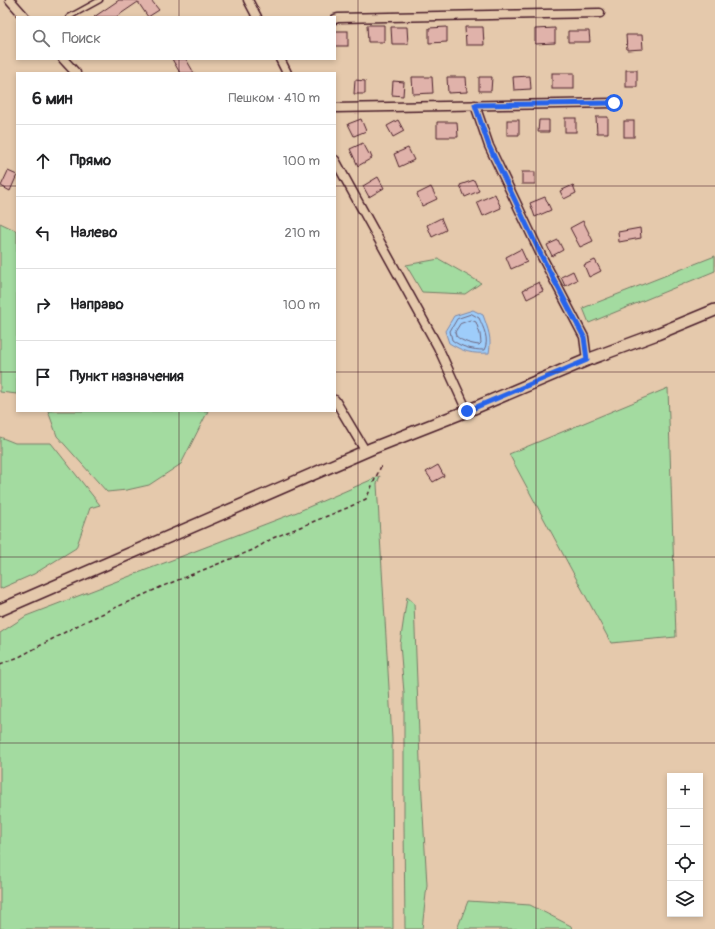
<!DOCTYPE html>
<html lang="ru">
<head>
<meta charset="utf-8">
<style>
  :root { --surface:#fff; --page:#f6f6f6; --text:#202124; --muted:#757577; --line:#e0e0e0 }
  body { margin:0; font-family:Pangolin,sans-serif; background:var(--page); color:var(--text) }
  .controls { position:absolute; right:12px; bottom:12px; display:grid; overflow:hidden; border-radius:0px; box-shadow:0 2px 6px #0003 }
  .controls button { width:36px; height:36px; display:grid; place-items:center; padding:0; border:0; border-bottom:1px solid var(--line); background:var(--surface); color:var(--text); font:20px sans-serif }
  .stop { position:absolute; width:12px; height:12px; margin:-9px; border:3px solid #2563eb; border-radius:50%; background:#fff }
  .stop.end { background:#2563eb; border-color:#fff; box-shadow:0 1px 4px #0008 }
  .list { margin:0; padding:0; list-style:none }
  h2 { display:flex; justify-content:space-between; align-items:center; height:52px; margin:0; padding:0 16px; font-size:17px }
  h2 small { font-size:13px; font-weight:400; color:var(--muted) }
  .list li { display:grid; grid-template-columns:26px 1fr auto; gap:12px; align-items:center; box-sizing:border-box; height:72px; padding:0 16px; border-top:1px solid var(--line) }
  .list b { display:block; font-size:15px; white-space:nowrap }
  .list em { font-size:13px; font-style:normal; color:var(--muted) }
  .icon { flex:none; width:22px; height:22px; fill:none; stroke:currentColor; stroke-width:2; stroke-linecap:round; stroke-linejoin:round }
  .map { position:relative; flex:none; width:715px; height:929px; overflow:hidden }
  .search { position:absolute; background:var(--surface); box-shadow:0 2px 6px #0003; left:16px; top:16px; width:320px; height:44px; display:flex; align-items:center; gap:10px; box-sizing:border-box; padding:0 14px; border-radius:0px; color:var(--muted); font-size:15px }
  .panel { position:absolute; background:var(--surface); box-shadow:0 2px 6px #0003; left:16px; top:72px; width:320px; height:340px; border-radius:0px }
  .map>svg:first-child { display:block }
  .green { fill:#a3dba0; stroke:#767d66 }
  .water { fill:#9ecdfa; stroke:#7c87a7 }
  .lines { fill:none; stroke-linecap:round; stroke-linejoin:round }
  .shore { stroke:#6c657e; stroke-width:1 }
  .building { fill:#e0b2aa; stroke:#4a1f2b }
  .lane-casing { stroke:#4a1f2b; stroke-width:7 }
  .street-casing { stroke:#4a1f2b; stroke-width:11 }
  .secondary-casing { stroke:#4a1f2b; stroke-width:14 }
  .path { stroke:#4a1f2b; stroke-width:1.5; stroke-dasharray:4 3; stroke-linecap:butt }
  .lane { stroke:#e5c9ac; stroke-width:4 }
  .street { stroke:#e5c9ac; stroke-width:8 }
  .secondary { stroke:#e5c9ac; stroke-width:11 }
  .route { stroke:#2563eb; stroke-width:5 }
  .grid { fill:none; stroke:#4a1f2b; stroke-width:1; stroke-opacity:0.55 }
</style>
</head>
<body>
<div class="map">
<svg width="715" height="929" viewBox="0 0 715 929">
  <rect width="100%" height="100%" fill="#e5c9ac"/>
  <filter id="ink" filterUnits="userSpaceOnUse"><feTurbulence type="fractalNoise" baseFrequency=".025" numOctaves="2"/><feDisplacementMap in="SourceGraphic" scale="8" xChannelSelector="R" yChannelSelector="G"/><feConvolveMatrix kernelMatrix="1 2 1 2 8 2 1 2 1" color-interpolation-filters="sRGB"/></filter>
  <g filter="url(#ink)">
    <!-- green -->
    <g class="green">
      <path d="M0 223 17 231V394L0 392Z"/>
      <path d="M715 256V271L589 323 583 308Z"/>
      <path d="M439 259 481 283 465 294 422 292 406 265Z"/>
      <path d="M668 388 676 637 611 643 509 454Z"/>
      <path d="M48 411H208L181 464 149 485 127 490 107 492 57 436Z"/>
      <path d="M0 437 15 443H51L100 505 90 508 76 548 34 574 0 589Z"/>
      <path d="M380 476 377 484 392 739 393 929H0V633L26 616 297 512Z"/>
      <path d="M407 597 414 603 420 761 427 885 422 929H405L404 824V693L400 644Z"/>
      <path d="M468 901 530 905 571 926 572 929H457Z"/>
    </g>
    <!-- water -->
    <path class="water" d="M473 310 483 315C488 329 492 338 489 353 471 354 464 352 449 343L445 331 454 316Z"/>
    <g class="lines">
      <!-- shore -->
      <g class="shore">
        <path d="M472 314 479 318C483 327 490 340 484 350 472 350 461 347 452 340L450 331 457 319Z"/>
        <path d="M471 320 476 322 480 334 481 343 479 345C471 344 463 342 456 336L455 332 460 324Z"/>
      </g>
    </g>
    <!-- building -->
    <g class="building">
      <path d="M119 0H151L159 10 148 17 138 2 116 17H94Z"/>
      <path d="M367 25H384V42H368Z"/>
      <path d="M391 27H407L408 44H392Z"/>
      <path d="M447 27V42L429 43V28Z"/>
      <path d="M465 27H483L484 45H466Z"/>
      <path d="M555 28V43L535 44V29Z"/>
      <rect x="335" y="31" width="13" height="15"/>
      <path d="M568 31H589L590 42H568Z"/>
      <path d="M626 35H642L643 49 627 50Z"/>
      <path d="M172 59H186L194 73H180Z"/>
      <rect x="626" y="70" width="11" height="17"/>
      <rect x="552" y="73" width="22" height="16"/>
      <path d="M530 76 531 89 514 90 513 77Z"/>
      <path d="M412 77H432L433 93 413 94Z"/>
      <path d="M447 77H466L467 92 448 93Z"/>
      <path d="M479 77H492L491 91H479Z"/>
      <path d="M355 80 365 81V94H354Z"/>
      <path d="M393 81 404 82 403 96 392 95Z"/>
      <path d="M596 117H608V133H597Z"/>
      <rect x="565" y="118" width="11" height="14"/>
      <path d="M361 119 366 131 354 136 348 124Z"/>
      <path d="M398 120 404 131 393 137 387 126Z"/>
      <rect x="507" y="120" width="12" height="15"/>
      <path d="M539 120H549V132H538Z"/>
      <rect x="624" y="121" width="10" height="16"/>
      <path d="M437 122H457L458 137H437Z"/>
      <path d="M363 143 369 154 370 153 372 158 358 166 350 149Z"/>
      <path d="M408 148 414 160 399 167 394 154Z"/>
      <path d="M8 171 17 175 10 191 1 186Z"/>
      <rect x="522" y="172" width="13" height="12"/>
      <path d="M378 177 384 188 369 197 363 186Z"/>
      <path d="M474 180 479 191 465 197 460 185Z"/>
      <path d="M573 185 576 193 564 199 560 191Z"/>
      <path d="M431 187 437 199 422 206 417 194Z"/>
      <path d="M495 194 501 208 483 216 477 202Z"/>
      <path d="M545 197 551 210 535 217 530 203Z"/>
      <path d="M441 218 446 230 432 237 427 225Z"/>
      <path d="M583 221 593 241 580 247 570 228Z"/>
      <path d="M640 228 641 238 619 242 618 232Z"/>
      <path d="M558 240 563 250 552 256 547 245Z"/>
      <path d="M521 249 527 262 511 269 506 257Z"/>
      <path d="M595 260 601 271 589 277 584 265Z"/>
      <path d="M573 271 577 280 565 286 561 277Z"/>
      <path d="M539 282 543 291 527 299 523 290Z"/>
      <path d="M438 465 444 476 433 482 426 472Z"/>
    </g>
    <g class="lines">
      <defs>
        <path id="lane" d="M69 17 100 0"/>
        <g id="street">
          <path d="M10 0 25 17"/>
          <path d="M248 0 257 17"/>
          <path d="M335 19 338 18 600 13"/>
          <path d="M63 59 76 73"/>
          <path d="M280 59 287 73"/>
          <path d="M475 105 489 146 542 257 584 337 587 360"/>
          <path d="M335 108 614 103"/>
          <path d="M335 160 438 347 467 411"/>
          <path d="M335 400 366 452"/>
        </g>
        <path id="secondary" d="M0 610 373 448 467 411 587 360 657 334 715 310"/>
      </defs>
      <!-- lane casing -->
      <use href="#lane" class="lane-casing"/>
      <!-- street casing -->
      <use href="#street" class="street-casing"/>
      <!-- secondary casing -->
      <use href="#secondary" class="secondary-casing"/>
      <!-- path -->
      <path class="path" d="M0 664 19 657 82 623 163 586 253 550 273 538 347 508 366 499 382 464"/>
      <!-- lane -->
      <use href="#lane" class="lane"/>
      <!-- street -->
      <use href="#street" class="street"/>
      <!-- secondary -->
      <use href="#secondary" class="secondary"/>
    </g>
  </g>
  <g class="lines" filter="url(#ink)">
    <!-- route -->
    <path class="route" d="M467 411 587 360 584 337 542 257 489 146 475 105 614 103"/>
  </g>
  <!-- grid -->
  <path class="grid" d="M179 0V17M358 0V929M536 0V929M179 59V73M0 186H17M335 186H715M0 372H17M335 372H715M179 411V929M0 557H715M0 743H715"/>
</svg>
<div class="controls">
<button>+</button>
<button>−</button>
<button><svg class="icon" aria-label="locate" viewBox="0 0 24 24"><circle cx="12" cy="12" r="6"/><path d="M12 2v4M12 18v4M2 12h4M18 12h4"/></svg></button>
<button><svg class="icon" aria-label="layers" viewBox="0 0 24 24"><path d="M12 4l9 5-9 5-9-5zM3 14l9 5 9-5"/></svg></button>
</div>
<div class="stop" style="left:614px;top:103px"></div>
<div class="stop end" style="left:467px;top:411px"></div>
<div class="search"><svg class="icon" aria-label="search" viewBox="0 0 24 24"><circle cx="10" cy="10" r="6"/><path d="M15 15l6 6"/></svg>Поиск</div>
<section class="panel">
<h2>6 мин<small>Пешком · 410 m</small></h2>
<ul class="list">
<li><svg class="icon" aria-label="ahead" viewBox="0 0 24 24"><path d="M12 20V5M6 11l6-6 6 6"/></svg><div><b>Прямо</b></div><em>100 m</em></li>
<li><svg class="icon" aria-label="left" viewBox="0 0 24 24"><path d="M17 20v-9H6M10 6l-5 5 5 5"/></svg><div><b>Налево</b></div><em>210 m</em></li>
<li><svg class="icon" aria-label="right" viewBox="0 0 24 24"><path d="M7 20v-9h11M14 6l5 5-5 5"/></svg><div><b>Направо</b></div><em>100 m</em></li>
<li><svg class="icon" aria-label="arrive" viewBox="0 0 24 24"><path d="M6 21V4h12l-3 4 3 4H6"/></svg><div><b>Пункт назначения</b></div></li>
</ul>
</section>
</div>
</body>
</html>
